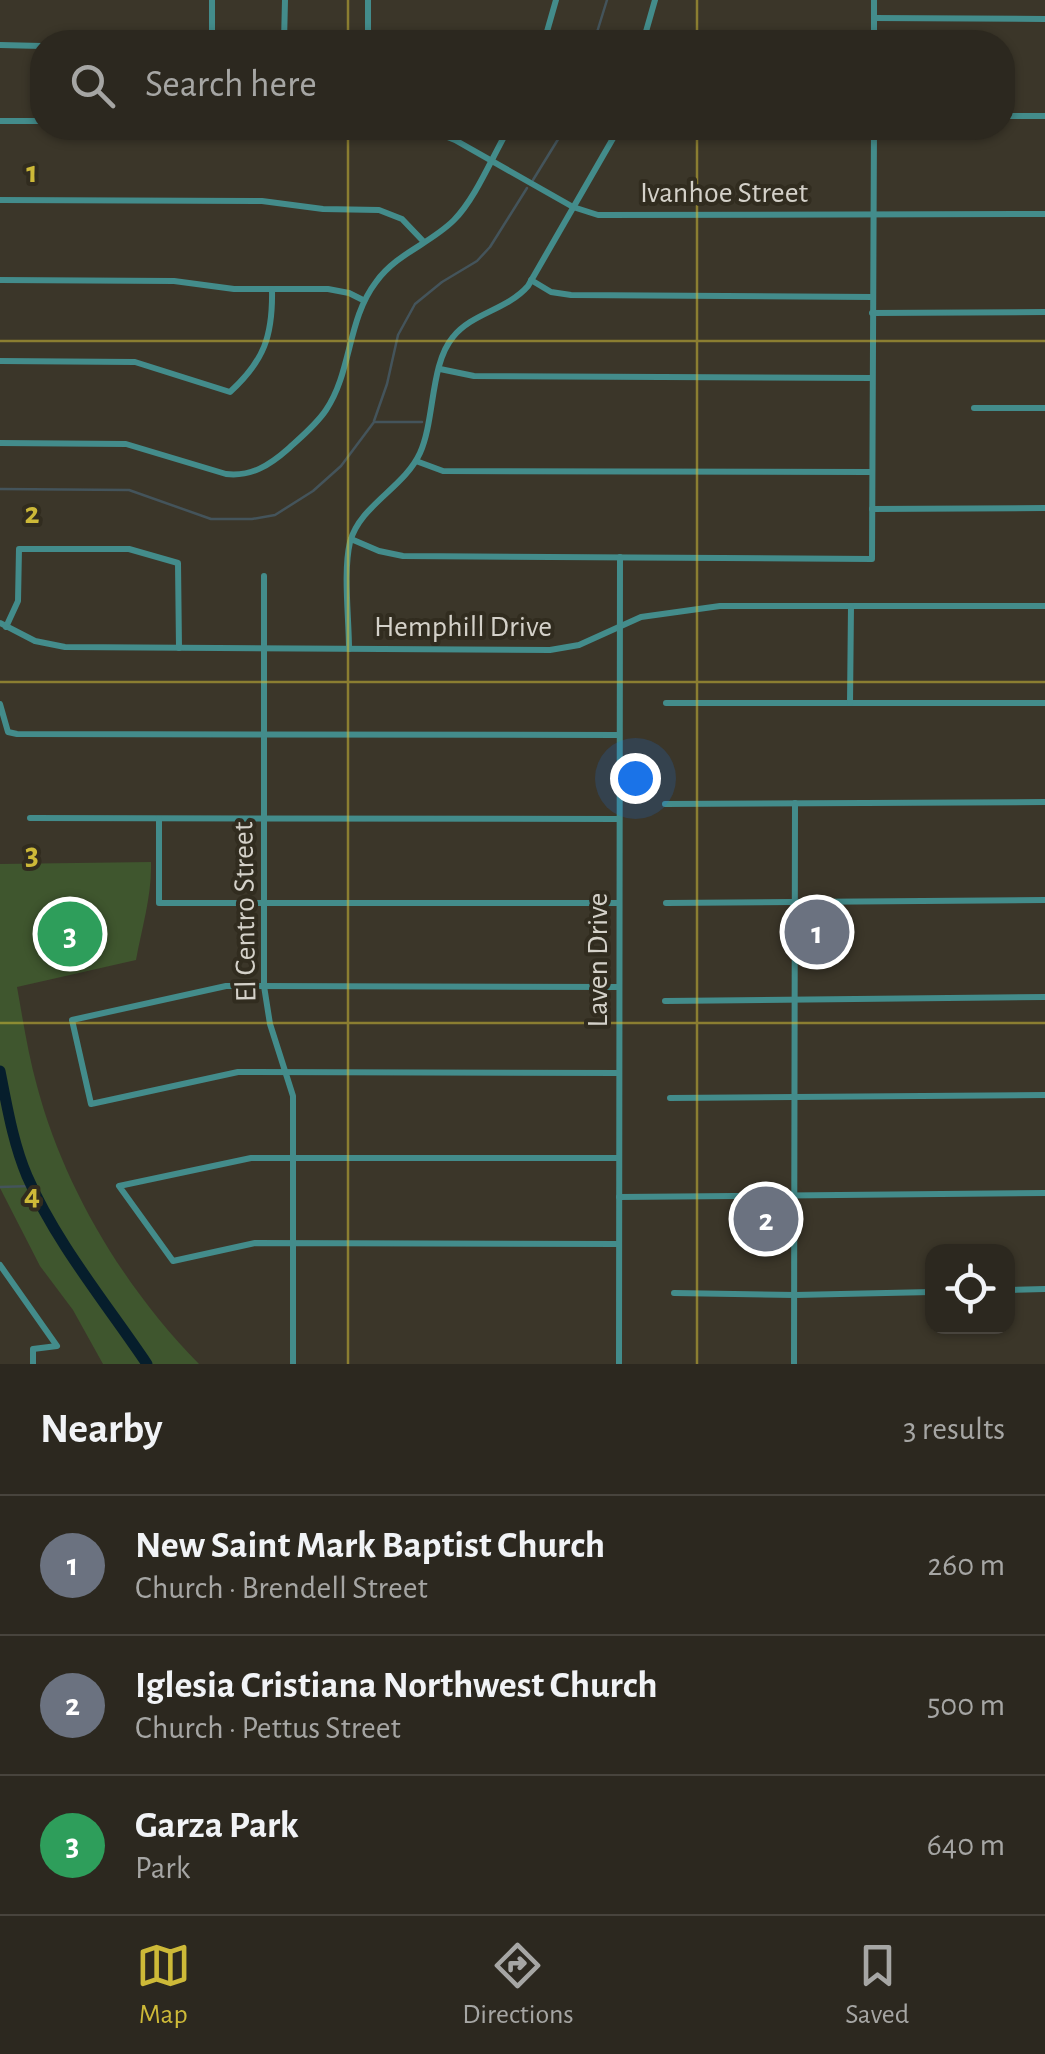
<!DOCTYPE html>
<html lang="en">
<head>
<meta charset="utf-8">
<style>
  :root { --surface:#2c281f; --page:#343028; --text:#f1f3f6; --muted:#a6a6a4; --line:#48443d; --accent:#cdb938 }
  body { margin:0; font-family:"Alegreya Sans",sans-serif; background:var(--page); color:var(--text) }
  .controls { position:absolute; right:30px; bottom:30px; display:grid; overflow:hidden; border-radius:20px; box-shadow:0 2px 8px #0004 }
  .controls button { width:90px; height:90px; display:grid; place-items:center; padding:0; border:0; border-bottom:2px solid var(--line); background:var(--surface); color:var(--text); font:50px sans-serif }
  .you { position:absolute; left:635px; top:778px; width:35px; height:35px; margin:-25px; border:8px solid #fff; border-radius:50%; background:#1a73e8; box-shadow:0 0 0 15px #1a73e833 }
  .badge { display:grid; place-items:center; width:65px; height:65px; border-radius:50%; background:var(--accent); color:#fff; font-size:32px; font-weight:700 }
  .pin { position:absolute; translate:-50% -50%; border:5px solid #fff; box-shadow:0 2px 10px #0006 }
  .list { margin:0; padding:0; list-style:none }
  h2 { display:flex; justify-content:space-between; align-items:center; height:130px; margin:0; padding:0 40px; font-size:42px }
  h2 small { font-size:32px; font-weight:400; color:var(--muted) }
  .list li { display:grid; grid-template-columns:65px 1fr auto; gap:30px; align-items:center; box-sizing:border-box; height:140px; padding:0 40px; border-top:2px solid var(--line) }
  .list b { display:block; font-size:38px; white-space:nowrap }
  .list p { margin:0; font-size:32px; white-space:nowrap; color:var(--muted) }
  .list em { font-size:32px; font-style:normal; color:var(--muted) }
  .icon { flex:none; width:55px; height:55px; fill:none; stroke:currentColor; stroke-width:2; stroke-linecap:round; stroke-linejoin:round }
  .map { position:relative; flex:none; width:1045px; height:1364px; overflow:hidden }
  .search { position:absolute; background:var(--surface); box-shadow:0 2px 8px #0004; left:30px; right:30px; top:30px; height:110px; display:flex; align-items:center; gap:25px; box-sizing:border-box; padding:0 35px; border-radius:40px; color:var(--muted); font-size:38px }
  .sheet { height:550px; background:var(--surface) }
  nav { display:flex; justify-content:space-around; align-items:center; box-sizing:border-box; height:140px; border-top:2px solid var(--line); background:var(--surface); font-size:28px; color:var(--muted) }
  nav a { display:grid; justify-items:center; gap:5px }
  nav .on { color:var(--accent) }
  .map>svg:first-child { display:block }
  .green { fill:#3f562e }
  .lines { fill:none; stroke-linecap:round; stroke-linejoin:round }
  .stream { stroke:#44545b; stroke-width:2.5 }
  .river { stroke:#061e2c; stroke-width:11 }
  .minor { stroke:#438c8b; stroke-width:6 }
  .grid { fill:none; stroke:#cdb938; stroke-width:2.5; stroke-opacity:0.55 }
  .labels { text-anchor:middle; stroke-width:8; stroke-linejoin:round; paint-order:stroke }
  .street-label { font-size:30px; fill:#d4d1c9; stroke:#312c1f }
  .grid-label { font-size:32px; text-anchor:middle; font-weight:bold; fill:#cdb938; stroke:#312c1f; stroke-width:8; stroke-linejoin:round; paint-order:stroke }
</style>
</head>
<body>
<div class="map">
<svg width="1045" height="1364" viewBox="0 0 1045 1364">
  <rect width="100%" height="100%" fill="#3b3629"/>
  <!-- green -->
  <path class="green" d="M151 862C152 895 142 927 136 960L17 987C23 1020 28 1054 37 1086 64 1188 125 1289 199 1364H103L73 1310 40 1266 0 1188V864Z"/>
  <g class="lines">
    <!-- stream -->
    <g class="stream">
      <path d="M594 42 607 0"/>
      <path d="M533 180 565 128"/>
      <path d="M374 421 387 384 398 335 415 304 442 282 477 261 490 247 527 188"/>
      <path d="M0 489 129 490 211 519H252L275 515 313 491 341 466 374 422H422"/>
      <path d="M0 1187 32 1186"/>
    </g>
    <!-- river -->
    <path class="river" d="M0 1071C7 1106 13 1143 27 1176 56 1243 106 1303 147 1364"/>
    <!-- minor -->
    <g class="minor">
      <path d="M874 0V42"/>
      <path d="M874 18 1045 19"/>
      <path d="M212 42V0"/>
      <path d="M284 42 285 0"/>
      <path d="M368 42V0"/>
      <path d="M544 42 556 0"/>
      <path d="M643 42 655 0"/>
      <path d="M0 45 42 46"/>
      <path d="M1002 116H1045"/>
      <path d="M0 121H42"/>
      <path d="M425 128 455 140 573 207 598 215 1045 214"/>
      <path d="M618 131 629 135 874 137"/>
      <path d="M0 200 262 201 323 209 379 210 402 219 423 241"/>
      <path d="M0 280 174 281 234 289H328L349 293 363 300"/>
      <path d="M531 280 551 292 571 295 873 297"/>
      <path d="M872 313 1045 312"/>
      <path d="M0 361 135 362 230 392C264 361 273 336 272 289"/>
      <path d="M440 369 474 376 872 378"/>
      <path d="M974 408H1045"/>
      <path d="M0 443 126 444 226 474C251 477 270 465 288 449 301 437 316 425 326 410 352 371 347 320 376 282 397 253 430 244 454 220 476 198 493 155 509 128"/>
      <path d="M416 461 443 471 872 472"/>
      <path d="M872 509 1045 508"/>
      <path d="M351 539 379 551 403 556 872 559 874 128"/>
      <path d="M264 576V986L270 1024 293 1096V1364"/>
      <path d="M0 623 35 641 65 647 550 650 579 645 641 617 720 606H1045"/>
      <path d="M6 627 18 601 19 549H129L178 563 179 648"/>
      <path d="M349 649C349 618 343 572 350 542 360 505 404 488 420 453 435 420 430 364 453 337 472 313 507 310 528 286L619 128"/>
      <path d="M666 703H1045"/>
      <path d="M850 703 851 606"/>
      <path d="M0 704 8 732 17 734 619 735"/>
      <path d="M665 804 1045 802"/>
      <path d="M30 818 619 819"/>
      <path d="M159 819V903H619"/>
      <path d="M666 903 1045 900"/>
      <path d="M665 1001 1045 997"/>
      <path d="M619 1073 238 1072 91 1104 72 1020 226 986 619 987"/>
      <path d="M670 1098 1045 1095"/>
      <path d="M619 1197 1045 1193"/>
      <path d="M619 1244 255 1243 173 1261 119 1186 251 1158H619"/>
      <path d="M0 1265 57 1346 33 1349V1364"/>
      <path d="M1008 1290 1045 1289"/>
      <path d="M674 1293 795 1295 932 1292"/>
      <path d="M619 1364 620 557"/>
      <path d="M794 1364 795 803"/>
    </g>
  </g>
  <!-- grid -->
  <path class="grid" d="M348 0V42M697 0V42M348 128V1364M697 128V1364M0 341H1045M0 682H1045M0 1023H1045"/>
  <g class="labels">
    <!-- street labels -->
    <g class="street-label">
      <text x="724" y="202">Ivanhoe Street</text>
      <text x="463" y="636">Hemphill Drive</text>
      <text transform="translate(244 912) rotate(-91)" y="10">El Centro Street</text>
      <text transform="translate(597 960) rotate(-90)" y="10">Laven Drive</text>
    </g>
  </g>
  <g class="grid-label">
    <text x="32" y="182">1</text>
    <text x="32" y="523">2</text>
    <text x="32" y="864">3</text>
    <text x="32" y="1205">4</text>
  </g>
</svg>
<div class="controls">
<button><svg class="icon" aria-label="locate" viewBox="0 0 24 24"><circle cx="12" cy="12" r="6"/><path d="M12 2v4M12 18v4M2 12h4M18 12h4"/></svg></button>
</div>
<div class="you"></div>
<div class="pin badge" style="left:817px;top:932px;background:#6b7280">1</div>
<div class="pin badge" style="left:766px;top:1219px;background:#6b7280">2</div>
<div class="pin badge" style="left:70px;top:934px;background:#2e9e5b">3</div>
<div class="search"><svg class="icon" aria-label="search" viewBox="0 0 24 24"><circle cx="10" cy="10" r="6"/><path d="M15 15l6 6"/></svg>Search here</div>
</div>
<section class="sheet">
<h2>Nearby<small>3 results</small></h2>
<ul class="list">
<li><span class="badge" style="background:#6b7280">1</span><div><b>New Saint Mark Baptist Church</b><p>Church · Brendell Street</p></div><em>260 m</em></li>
<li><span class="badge" style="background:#6b7280">2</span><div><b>Iglesia Cristiana Northwest Church</b><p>Church · Pettus Street</p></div><em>500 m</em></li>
<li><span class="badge" style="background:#2e9e5b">3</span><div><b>Garza Park</b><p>Park</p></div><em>640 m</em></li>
</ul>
</section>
<nav>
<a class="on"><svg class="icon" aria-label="map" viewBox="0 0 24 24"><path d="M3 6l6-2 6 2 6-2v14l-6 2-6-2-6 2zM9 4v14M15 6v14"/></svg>Map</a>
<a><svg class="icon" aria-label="directions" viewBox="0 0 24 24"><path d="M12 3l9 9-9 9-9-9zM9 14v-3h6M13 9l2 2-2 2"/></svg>Directions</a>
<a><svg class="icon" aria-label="saved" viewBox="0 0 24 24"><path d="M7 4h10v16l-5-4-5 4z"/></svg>Saved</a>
</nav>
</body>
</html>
